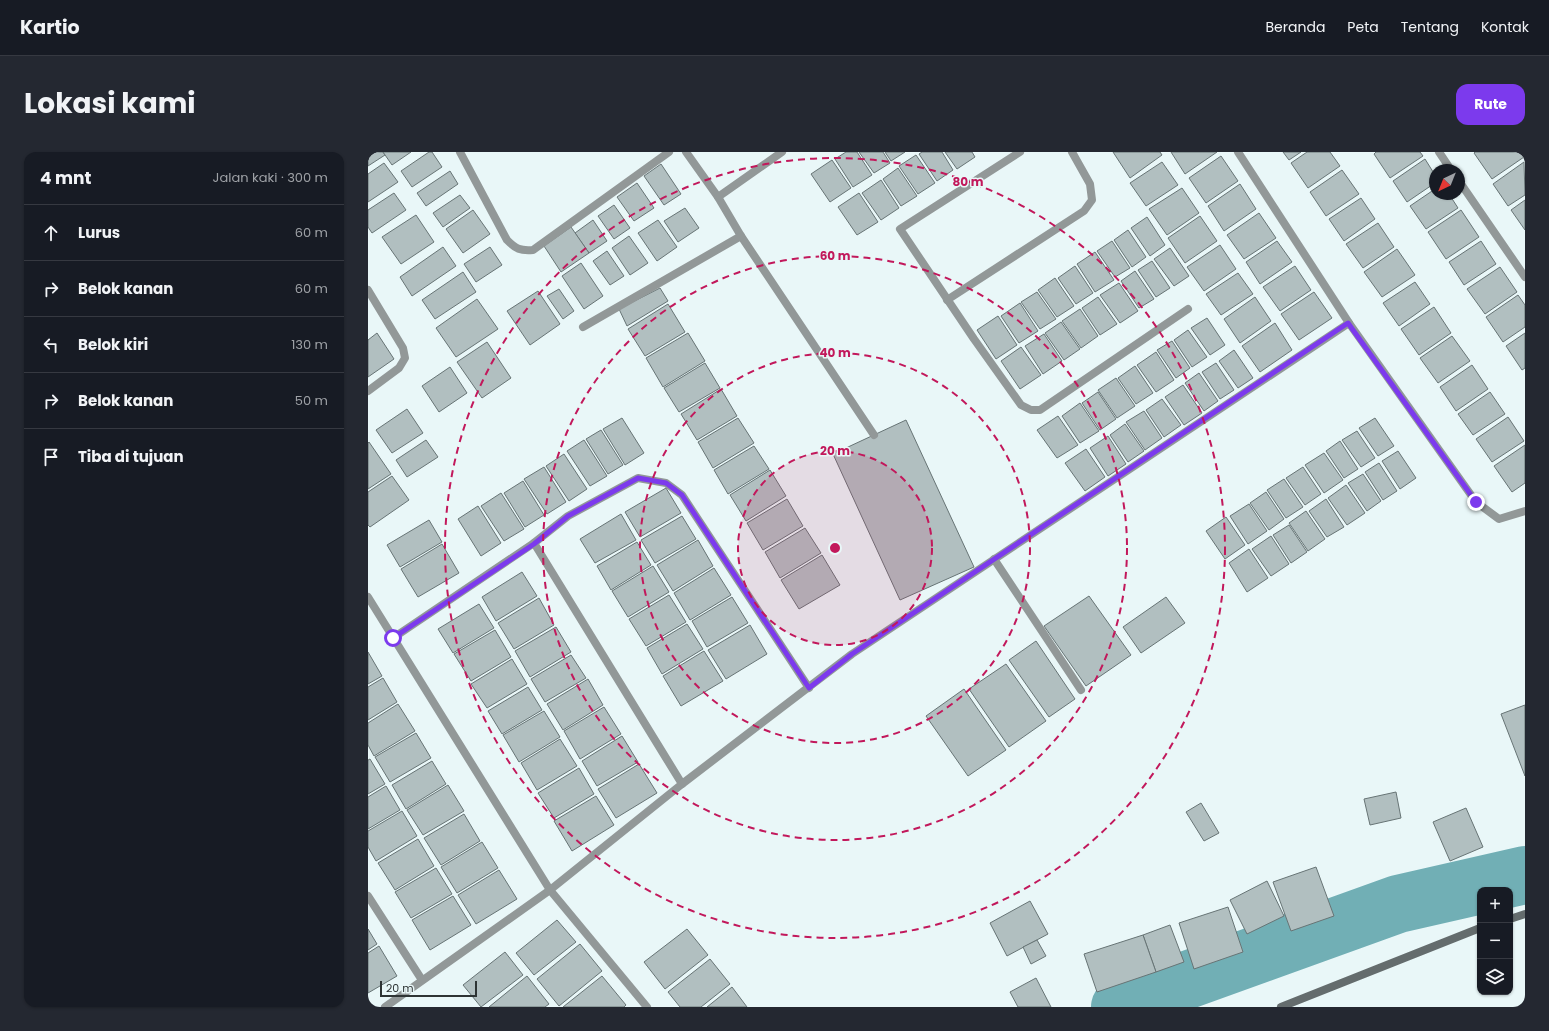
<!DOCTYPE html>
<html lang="id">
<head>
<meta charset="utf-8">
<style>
  :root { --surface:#171b24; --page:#242831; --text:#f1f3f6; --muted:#9ea1a6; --line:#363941; --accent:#7c3aed }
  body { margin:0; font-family:Poppins,sans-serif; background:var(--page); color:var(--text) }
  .controls { position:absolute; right:12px; bottom:12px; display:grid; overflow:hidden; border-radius:8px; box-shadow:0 1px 3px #0004 }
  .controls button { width:36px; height:36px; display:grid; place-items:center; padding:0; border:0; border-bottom:1px solid var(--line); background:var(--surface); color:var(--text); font:20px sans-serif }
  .compass { position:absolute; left:1061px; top:12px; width:36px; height:36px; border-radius:50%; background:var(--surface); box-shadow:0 1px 3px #0004; rotate:223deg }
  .scale { position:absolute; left:12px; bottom:10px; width:97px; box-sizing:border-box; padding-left:4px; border:2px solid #2e3434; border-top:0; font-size:11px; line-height:14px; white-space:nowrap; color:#2e3434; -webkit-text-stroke:3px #e9f7f8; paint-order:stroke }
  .stop { position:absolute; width:12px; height:12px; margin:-9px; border:3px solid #7c3aed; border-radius:50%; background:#fff }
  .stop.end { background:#7c3aed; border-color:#fff; box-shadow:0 1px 4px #0008 }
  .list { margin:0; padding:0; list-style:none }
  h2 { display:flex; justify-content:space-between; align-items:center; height:52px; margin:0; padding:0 16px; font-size:17px }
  h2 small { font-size:13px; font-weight:400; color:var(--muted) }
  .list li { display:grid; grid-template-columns:26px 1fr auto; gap:12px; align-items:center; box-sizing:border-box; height:56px; padding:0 16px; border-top:1px solid var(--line) }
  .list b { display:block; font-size:15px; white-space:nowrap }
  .list em { font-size:13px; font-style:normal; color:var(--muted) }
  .icon { flex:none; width:22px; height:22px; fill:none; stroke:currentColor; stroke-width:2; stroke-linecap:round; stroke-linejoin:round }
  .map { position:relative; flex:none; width:1157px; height:855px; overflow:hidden; border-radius:12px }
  header { display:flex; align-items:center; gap:24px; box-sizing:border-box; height:56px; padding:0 20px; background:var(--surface); border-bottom:1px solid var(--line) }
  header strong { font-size:19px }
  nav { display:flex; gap:22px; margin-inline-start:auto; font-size:14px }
  .intro { display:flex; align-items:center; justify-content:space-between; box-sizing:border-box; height:96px; padding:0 24px }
  h1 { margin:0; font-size:28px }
  .button { padding:10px 18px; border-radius:12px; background:var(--accent); color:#fff; font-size:14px; font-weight:700 }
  main { display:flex; gap:24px; padding:0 24px }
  aside { flex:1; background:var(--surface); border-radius:12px; box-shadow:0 1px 3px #0004 }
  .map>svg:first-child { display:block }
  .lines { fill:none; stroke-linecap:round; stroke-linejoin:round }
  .river { stroke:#71afb5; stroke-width:58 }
  .building { fill:#b1bfc0; stroke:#677475 }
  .street { stroke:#929898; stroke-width:8 }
  .secondary { stroke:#646c6d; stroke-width:8 }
  .route { stroke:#7c3aed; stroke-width:5 }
  .ring { fill:none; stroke:#c2185b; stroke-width:2; stroke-dasharray:7 5 }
  .centre { fill:#c2185b; stroke:#e9f7f8; stroke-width:2 }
  .ring-label { font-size:12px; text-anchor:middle; font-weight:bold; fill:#c2185b; stroke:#e9f7f8; stroke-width:3; stroke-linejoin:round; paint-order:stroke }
</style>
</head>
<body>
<header>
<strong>Kartio</strong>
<nav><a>Beranda</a><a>Peta</a><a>Tentang</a><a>Kontak</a></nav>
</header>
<div class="intro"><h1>Lokasi kami</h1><a class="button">Rute</a></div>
<main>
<aside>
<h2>4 mnt<small>Jalan kaki · 300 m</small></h2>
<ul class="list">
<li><svg class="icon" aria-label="ahead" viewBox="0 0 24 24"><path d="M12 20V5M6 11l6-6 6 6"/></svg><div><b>Lurus</b></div><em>60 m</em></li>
<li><svg class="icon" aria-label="right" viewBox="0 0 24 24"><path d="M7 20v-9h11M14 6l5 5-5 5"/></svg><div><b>Belok kanan</b></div><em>60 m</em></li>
<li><svg class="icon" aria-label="left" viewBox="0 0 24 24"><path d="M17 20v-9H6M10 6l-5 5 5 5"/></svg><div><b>Belok kiri</b></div><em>130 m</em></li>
<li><svg class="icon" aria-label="right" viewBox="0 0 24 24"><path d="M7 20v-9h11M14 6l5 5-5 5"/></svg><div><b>Belok kanan</b></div><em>50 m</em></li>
<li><svg class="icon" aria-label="arrive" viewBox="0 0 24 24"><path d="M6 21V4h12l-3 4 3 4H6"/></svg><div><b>Tiba di tujuan</b></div></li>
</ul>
</aside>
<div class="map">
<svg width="1157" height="855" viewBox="0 0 1157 855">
  <rect width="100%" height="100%" fill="#e9f7f8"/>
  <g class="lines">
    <!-- river -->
    <path class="river" d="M752 855 761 849 1030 752 1157 723"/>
  </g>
  <!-- building -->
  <g class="building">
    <path d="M0 0H15L17 3 0 14Z"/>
    <path d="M15 0H43L24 13Z"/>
    <path d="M61 0H64L74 15 44 35 33 19Z"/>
    <path d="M478 0H489L504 23 485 35 467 7Z"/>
    <path d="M491 0H515L522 11 506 21Z"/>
    <path d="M517 0H537L523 9Z"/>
    <path d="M554 0H574L585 18 569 29 551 2Z"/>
    <path d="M577 0H604L607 5 589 17Z"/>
    <path d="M745 0H792L794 3 762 26Z"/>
    <path d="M803 0H849L817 22Z"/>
    <path d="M915 0H933L921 8Z"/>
    <path d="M939 0H962L972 14 940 36 923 11Z"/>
    <path d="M1008 0H1052L1055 4 1022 26 1006 2Z"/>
    <path d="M1107 0H1153L1156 5 1124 27 1106 1Z"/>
    <path d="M548 3 567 31 550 42 531 14Z"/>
    <path d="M853 4 870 29 838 51 821 26Z"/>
    <path d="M1057 7 1067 23V31L1039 50 1025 29Z"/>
    <path d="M464 8 483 36 462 50 443 22Z"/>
    <path d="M794 10 810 33 778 54 762 31Z"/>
    <path d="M1156 10 1157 43 1140 54 1125 32Z"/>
    <path d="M16 11 30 30 0 50V22Z"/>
    <path d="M293 12 313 42 296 53 276 24Z"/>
    <path d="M530 16 549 44 533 54 515 27Z"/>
    <path d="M974 18 991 42 958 64 942 40Z"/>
    <path d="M82 19 90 32 58 54 49 41Z"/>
    <path d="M513 28 531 56 513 68 494 41Z"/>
    <path d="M269 31 286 56 266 69 249 45Z"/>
    <path d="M872 32 888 57 856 79 840 54Z"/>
    <path d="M814 36 831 61 799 83 781 57Z"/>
    <path d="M1067 37V42H1081L1090 56 1058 77 1042 54Z"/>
    <path d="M26 41 38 58 4 81 0 75V58Z"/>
    <path d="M491 41 510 70 489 83 470 55Z"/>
    <path d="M92 43 102 56 75 75 65 61Z"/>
    <path d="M993 46 1007 67 976 89 961 67Z"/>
    <path d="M1157 48V78L1143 58Z"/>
    <path d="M246 53 262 76 246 87 230 64Z"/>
    <path d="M317 56 331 76 310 90 296 69Z"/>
    <path d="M105 58 122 82 95 101 78 77Z"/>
    <path d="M1093 58 1111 85 1078 107 1060 80Z"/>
    <path d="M891 61 908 86 876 107 859 83Z"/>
    <path d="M48 63 66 90 33 112 14 85Z"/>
    <path d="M832 64 849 89 817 111 800 86Z"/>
    <path d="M779 65 797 93 782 104 763 76Z"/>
    <path d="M225 68 239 89 221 101 207 81Z"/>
    <path d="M290 68 309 95 289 109 270 81Z"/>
    <path d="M1010 71 1026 95 995 116 978 92Z"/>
    <path d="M203 75 221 101 193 120 176 94Z"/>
    <path d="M760 78 778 105 764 115 746 88Z"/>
    <path d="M261 84 280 111 262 123 244 96Z"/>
    <path d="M744 89 762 116 747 125 729 99Z"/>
    <path d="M909 89 924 110 892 132 878 110Z"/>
    <path d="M1113 89 1128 112 1096 133 1081 110Z"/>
    <path d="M852 93 868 117 836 139 819 115Z"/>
    <path d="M75 95 88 114 44 144 32 125Z"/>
    <path d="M122 95 134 113 108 130 96 112Z"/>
    <path d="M802 96 821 124 806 134 786 107Z"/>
    <path d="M1029 97 1047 123 1014 145 996 120Z"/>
    <path d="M239 99 256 124 242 133 225 109Z"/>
    <path d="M727 100 746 128 727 140 709 112Z"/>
    <path d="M784 109 802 136 788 145 770 118Z"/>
    <path d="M213 111 235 144 216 157 194 124Z"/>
    <path d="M707 114 725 141 708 152 690 126Z"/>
    <path d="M927 114 943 138 912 159 895 135Z"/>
    <path d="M1132 115 1149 140 1117 162 1099 137Z"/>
    <path d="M767 119 786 147 771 156 753 129Z"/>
    <path d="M95 120 108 140 67 167 54 148Z"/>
    <path d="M870 121 885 142 853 163 838 142Z"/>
    <path d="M687 126 706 154 689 165 670 138Z"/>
    <path d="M1047 130 1062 152 1031 174 1015 151Z"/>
    <path d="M751 131 770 159 752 171 732 143Z"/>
    <path d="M292 136 300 149 259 174 251 157Z"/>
    <path d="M191 137 206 159 195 167 179 144Z"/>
    <path d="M170 139 192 172 162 193 139 159Z"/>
    <path d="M669 140 688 167 672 177 653 150Z"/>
    <path d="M946 140 964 166 931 188 913 162Z"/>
    <path d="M1150 143 1157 153V175L1135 190 1118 165Z"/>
    <path d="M730 145 749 172 732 183 714 156Z"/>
    <path d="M887 145 903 169 872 191 856 167Z"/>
    <path d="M109 147 130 177 88 205 68 176Z"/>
    <path d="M652 151 670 179 651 191 633 164Z"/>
    <path d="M300 152 317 180 277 204 260 177Z"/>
    <path d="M1066 155 1083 181 1051 203 1033 177Z"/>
    <path d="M712 157 730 184 713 196 694 169Z"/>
    <path d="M630 164 649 193 628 207 609 178Z"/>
    <path d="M839 166 857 193 842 203 823 176Z"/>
    <path d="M693 170 712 197 696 208 677 181Z"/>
    <path d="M907 171 924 198 892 220 874 194Z"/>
    <path d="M820 178 839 205 824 215 806 188Z"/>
    <path d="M9 181 26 207 0 225V188Z"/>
    <path d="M320 181 337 209 295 235 278 206Z"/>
    <path d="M1157 181V216L1154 218 1138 194Z"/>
    <path d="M676 182 694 209 675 222 657 194Z"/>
    <path d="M1084 184 1102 209 1070 231 1052 206Z"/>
    <path d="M804 189 822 216 808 226 789 198Z"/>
    <path d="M119 190 143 226 114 246 89 210Z"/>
    <path d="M653 195 673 223 652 237 633 209Z"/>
    <path d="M866 198 885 226 870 236 851 209Z"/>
    <path d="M788 200 806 228 788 240 769 213Z"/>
    <path d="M337 211 352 236 311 260 296 236Z"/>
    <path d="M848 211 866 238 852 247 834 220Z"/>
    <path d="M1104 213 1120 237 1088 259 1072 235Z"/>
    <path d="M767 214 785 241 768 252 750 226Z"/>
    <path d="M82 215 99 241 71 260 54 234Z"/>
    <path d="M831 221 850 249 836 259 817 231Z"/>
    <path d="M748 226 767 254 749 266 730 238Z"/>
    <path d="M815 233 834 261 816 273 797 245Z"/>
    <path d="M353 237 369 264 329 288 313 262Z"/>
    <path d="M730 240 748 267 732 278 714 251Z"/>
    <path d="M1122 240 1137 262 1105 283 1090 262Z"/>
    <path d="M794 247 813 273 796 285 778 258Z"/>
    <path d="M712 251 731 279 712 291 694 264Z"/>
    <path d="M39 257 55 281 24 301 8 278Z"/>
    <path d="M776 259 794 286 777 298 758 270Z"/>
    <path d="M690 264 710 293 689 306 669 278Z"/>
    <path d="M1140 265 1156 289 1124 310 1108 287Z"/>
    <path d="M254 266 276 301 257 313 235 277Z"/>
    <path d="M370 266 386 291 345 316 330 290Z"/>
    <path d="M1007 266 1026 294 1010 304 991 276Z"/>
    <path d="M538 268 606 415 532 448 465 302Z"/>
    <path d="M757 272 776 299 760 310 742 283Z"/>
    <path d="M233 278 255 313 240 322 218 287Z"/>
    <path d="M989 279 1007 306 993 315 974 288Z"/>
    <path d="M740 284 758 312 740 324 722 296Z"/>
    <path d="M58 288 70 305 39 325 28 308Z"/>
    <path d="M216 288 239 324 222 334 199 299Z"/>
    <path d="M972 289 990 317 976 326 958 299Z"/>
    <path d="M1 290 23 322 0 337V291Z"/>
    <path d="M1157 293V331L1144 340 1126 314Z"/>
    <path d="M386 294 401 317 360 342 346 318Z"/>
    <path d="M718 297 737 325 717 339 697 311Z"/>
    <path d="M1030 299 1048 326 1032 337 1014 309Z"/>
    <path d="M956 301 975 328 956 341 937 313Z"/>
    <path d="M196 302 219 337 201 349 178 314Z"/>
    <path d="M1011 311 1029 339 1015 348 997 320Z"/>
    <path d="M176 315 198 350 179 362 156 327Z"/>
    <path d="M935 315 953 342 937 353 918 326Z"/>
    <path d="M402 318 418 344 378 369 362 343Z"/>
    <path d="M995 322 1013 349 999 359 980 331Z"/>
    <path d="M24 324 41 348 2 375 0 373V340Z"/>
    <path d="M916 327 935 355 918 366 899 338Z"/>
    <path d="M155 329 176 363 157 375 136 341Z"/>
    <path d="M978 333 997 361 979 373 960 346Z"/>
    <path d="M298 336 313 361 272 385 257 360Z"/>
    <path d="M898 340 916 367 901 378 882 351Z"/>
    <path d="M133 341 156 377 136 389 113 354Z"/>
    <path d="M419 347 435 374 395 398 379 371Z"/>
    <path d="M958 347 976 375 959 385 941 359Z"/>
    <path d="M881 352 899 379 880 392 862 364Z"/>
    <path d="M110 354 133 391 113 404 90 367Z"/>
    <path d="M938 359 957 387 940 399 921 371Z"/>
    <path d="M253 362 268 388 227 411 212 387Z"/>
    <path d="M314 364 328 387 287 411 273 388Z"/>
    <path d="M858 365 877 393 857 407 838 379Z"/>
    <path d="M61 368 74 390 32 415 19 393Z"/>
    <path d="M921 373 939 400 923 411 905 383Z"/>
    <path d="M437 376 453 401 412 426 397 400Z"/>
    <path d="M903 384 921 412 903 424 884 397Z"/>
    <path d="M330 388 345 414 305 439 289 413Z"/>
    <path d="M269 390 283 413 243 438 229 414Z"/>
    <path d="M74 392 91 421 50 445 33 417Z"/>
    <path d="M881 397 900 426 879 440 861 411Z"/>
    <path d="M454 403 472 433 431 457 413 428Z"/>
    <path d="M285 414 301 440 260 465 244 439Z"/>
    <path d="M346 416 363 443 322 468 306 441Z"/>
    <path d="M154 420 169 444 128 469 114 445Z"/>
    <path d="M301 443 318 470 278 494 261 467Z"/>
    <path d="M721 444 763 503 718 534 676 474Z"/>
    <path d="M364 445 380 471 339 495 324 469Z"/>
    <path d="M798 445 817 471 773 501 755 475Z"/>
    <path d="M171 446 186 473 146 497 130 471Z"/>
    <path d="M111 452 126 476 85 501 70 477Z"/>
    <path d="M319 472 335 497 294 522 279 496Z"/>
    <path d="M382 473 399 502 358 527 340 498Z"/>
    <path d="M188 475 203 500 162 525 147 499Z"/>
    <path d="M127 478 143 505 103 529 86 502Z"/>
    <path d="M668 489 707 547 681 565 641 508Z"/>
    <path d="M336 499 355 529 313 554 295 524Z"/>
    <path d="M0 500 14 524 0 532Z"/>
    <path d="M203 503 218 526 177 550 163 527Z"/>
    <path d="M144 507 159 532 119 556 103 532Z"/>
    <path d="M638 512 678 569 641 595 601 537Z"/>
    <path d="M15 526 29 550 0 568V535Z"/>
    <path d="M220 527 235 553 195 578 179 552Z"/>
    <path d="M160 535 174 558 134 582 120 559Z"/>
    <path d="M596 537 638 598 600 624 558 564Z"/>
    <path d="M30 552 47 579 6 604 0 593V571Z"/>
    <path d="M1157 553V624L1133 562Z"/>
    <path d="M236 555 253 582 212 607 196 579Z"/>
    <path d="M176 559 192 585 151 610 135 583Z"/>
    <path d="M48 581 63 606 22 630 7 605Z"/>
    <path d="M254 584 270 610 229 634 214 609Z"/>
    <path d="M192 587 209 614 169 638 153 611Z"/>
    <path d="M2 607 17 632 0 642V608Z"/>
    <path d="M64 609 78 632 38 657 24 633Z"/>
    <path d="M271 612 289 641 248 666 230 637Z"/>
    <path d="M211 616 226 642 186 666 170 641Z"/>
    <path d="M80 633 96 659 55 683 39 658Z"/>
    <path d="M18 634 32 658 0 677V645Z"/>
    <path d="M1028 640 1033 666 1002 673 996 647Z"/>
    <path d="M228 644 246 673 204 699 186 669Z"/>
    <path d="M833 651 851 681 836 689 818 660Z"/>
    <path d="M1098 656 1115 695 1082 709 1065 670Z"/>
    <path d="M34 659 49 684 8 709 0 695V679Z"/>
    <path d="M96 662 112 689 73 713 56 686Z"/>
    <path d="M50 687 66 714 27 738 10 711Z"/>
    <path d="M114 690 130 716 89 741 73 715Z"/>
    <path d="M948 715 966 764 923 779 905 730Z"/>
    <path d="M68 716 84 742 43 766 27 740Z"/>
    <path d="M131 718 149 747 108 772 90 743Z"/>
    <path d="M899 729 916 764 879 782 862 748Z"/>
    <path d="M85 744 103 773 62 798 44 768Z"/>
    <path d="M662 749 680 782 639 804 622 771Z"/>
    <path d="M860 755 875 800 826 817 811 771Z"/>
    <path d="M189 768 208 790 166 823 148 801Z"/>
    <path d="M802 773 816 810 788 820 775 783Z"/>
    <path d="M0 777 9 792 0 798Z"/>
    <path d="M319 777 340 803 297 837 276 810Z"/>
    <path d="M775 783 788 820 729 840 716 802Z"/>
    <path d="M669 788 678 804 663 812 655 795Z"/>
    <path d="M212 792 234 819 191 854 169 827Z"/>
    <path d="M11 794 29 824 0 841V801Z"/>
    <path d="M137 800 155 823 113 855 95 833Z"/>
    <path d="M342 807 362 832 333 855H312L300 840Z"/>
    <path d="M159 824 181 852 177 855H121Z"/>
    <path d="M234 824 258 853 256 855H195Z"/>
    <path d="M668 826 683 855H650L642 840Z"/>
    <path d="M364 835 379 855H339Z"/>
  </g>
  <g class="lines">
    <!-- street -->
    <g class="street">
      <path d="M92 0 139 88C148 97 152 99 165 98L301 0"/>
      <path d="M318 0 350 45 373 84 506 283"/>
      <path d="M652 0 532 77 606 187 653 253 663 258H672L820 157"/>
      <path d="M870 0 981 171 1108 350 1131 367 1157 359"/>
      <path d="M1071 0 1083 18"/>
      <path d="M1091 29 1157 125"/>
      <path d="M350 45 414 0"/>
      <path d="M0 138 35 196 37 206 31 216 0 239"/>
      <path d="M579 148 716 59 724 48 722 32 704 0"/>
      <path d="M215 175 373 84"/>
      <path d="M166 391 314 632"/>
      <path d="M626 407 713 538"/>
      <path d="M0 445 182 738 279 855"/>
      <path d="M25 486 166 391 200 364 270 326 298 331 314 343 441 536"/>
      <path d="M0 744 54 828"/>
      <path d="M17 855 182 738 314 632 484 502 981 171"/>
    </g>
    <!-- secondary -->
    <g class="secondary">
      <path d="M1142 767 1157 762"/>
      <path d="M913 855 1112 776"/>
    </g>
  </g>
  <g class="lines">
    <!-- route -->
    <path class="route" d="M25 486 166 392 200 364 270 326 298 331 314 343 441 536 484 502 980 171 1108 350"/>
  </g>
  <!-- distance rings -->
  <circle cx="467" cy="396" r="97" fill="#c2185b" fill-opacity=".12"/>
  <g class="ring">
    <circle cx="467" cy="396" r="97"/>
    <circle cx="467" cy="396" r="195"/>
    <circle cx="467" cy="396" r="292"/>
    <circle cx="467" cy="396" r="390"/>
  </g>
  <circle cx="467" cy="396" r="6" class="centre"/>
  <g class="ring-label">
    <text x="600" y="34">80 m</text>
    <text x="467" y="108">60 m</text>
    <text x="467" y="205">40 m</text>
    <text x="467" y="303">20 m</text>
  </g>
</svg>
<div class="controls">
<button>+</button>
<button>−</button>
<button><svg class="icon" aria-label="layers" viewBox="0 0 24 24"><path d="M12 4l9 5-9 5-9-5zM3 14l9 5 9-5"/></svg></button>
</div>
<svg class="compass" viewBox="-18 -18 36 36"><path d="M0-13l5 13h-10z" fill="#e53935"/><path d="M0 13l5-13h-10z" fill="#9ea1a6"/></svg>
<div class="scale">20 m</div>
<div class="stop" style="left:25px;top:486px"></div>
<div class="stop end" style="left:1108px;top:350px"></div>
</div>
</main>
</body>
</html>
